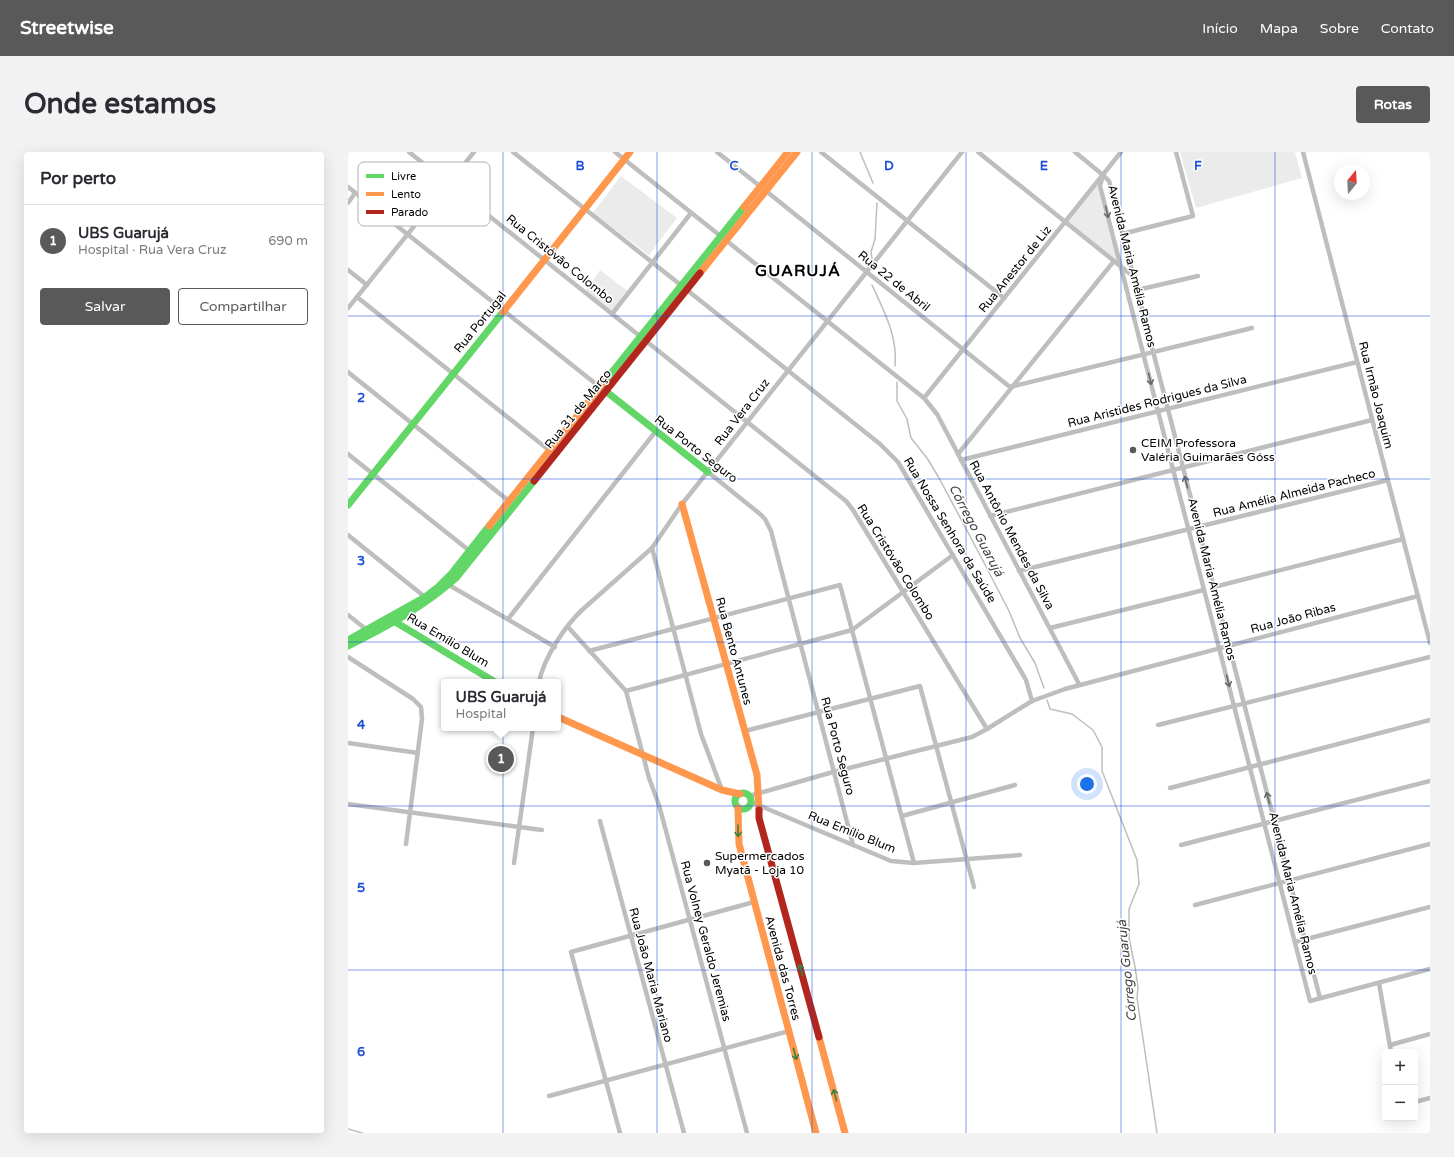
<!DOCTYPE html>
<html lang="pt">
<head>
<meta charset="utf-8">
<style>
  :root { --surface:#fff; --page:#f2f2f3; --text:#2b2b33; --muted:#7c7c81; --line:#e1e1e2; --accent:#595959 }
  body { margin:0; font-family:"Varela Round",sans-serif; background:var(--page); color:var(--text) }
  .controls { position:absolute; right:12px; bottom:12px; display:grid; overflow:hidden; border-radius:4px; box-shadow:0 4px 16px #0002 }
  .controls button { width:36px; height:36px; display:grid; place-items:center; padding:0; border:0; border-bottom:1px solid var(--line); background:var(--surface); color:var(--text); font:20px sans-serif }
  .compass { position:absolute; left:986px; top:12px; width:36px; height:36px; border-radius:50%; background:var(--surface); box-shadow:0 4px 16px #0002; rotate:18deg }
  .you { position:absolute; left:739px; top:632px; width:14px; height:14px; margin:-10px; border:3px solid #fff; border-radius:50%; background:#1a73e8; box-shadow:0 0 0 6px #1a73e833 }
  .badge { display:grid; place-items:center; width:26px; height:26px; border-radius:50%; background:var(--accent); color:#fff; font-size:13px; font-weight:700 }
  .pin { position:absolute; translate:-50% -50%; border:2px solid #fff; box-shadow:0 1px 4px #0006 }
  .popup { position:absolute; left:93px; top:527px; width:120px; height:52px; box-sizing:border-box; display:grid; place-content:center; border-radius:4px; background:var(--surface); filter:drop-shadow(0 1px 3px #0005); font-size:13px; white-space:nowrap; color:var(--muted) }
  .popup b { font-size:15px; color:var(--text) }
  .popup::after { content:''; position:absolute; left:50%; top:100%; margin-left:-8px; border:8px solid transparent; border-top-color:var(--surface) }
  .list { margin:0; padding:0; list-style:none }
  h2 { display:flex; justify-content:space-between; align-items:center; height:52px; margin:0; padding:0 16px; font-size:17px }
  h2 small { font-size:13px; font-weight:400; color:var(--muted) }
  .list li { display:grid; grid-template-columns:26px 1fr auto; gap:12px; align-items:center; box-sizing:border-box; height:72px; padding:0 16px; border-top:1px solid var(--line) }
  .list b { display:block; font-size:15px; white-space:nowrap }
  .list p { margin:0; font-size:13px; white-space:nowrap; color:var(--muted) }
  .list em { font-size:13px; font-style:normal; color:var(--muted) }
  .actions { display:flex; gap:8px; padding:12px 16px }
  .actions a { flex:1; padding:9px 0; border:1px solid var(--accent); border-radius:4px; text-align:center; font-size:14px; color:var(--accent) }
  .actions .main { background:var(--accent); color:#fff }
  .map { position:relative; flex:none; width:1082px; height:981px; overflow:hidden; border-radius:4px }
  header { display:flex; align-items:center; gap:24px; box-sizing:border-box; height:56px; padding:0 20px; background:var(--accent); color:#fff }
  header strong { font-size:19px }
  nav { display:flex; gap:22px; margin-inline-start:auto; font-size:14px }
  .intro { display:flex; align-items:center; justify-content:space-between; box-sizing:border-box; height:96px; padding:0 24px }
  h1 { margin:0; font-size:28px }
  .button { padding:10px 18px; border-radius:4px; background:var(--accent); color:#fff; font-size:14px; font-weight:700 }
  main { display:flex; gap:24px; padding:0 24px }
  aside { flex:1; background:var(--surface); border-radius:4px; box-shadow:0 4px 16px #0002 }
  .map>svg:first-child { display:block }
  .green { fill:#ebebeb }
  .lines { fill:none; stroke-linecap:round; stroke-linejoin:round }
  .stream { stroke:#bebebe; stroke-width:1.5 }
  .street { stroke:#bebebe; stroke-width:4.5 }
  .fast { stroke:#63d668; stroke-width:7 }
  .slow { stroke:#ff974d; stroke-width:7 }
  .jam { stroke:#b3261e; stroke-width:7 }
  .oneway { stroke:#686868 }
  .oneway2 { stroke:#3b803e }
  .grid { fill:none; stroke:#1d4ed8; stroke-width:1; stroke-opacity:0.55 }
  .poi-dot { fill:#595959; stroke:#fff; stroke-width:1.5 }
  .labels { text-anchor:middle; stroke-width:3; stroke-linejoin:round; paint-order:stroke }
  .street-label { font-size:12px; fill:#000; stroke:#fff }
  .poi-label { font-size:12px; fill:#000; stroke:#fff; text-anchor:start }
  .water-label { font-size:13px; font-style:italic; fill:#434343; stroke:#fff }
  .district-label { font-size:16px; font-weight:bold; letter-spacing:1px; fill:#000; stroke:#fff }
  .key { fill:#fff; stroke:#b2b2b2; stroke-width:1 }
  .key-label { font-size:11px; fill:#000 }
  .grid-label { font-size:13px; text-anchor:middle; font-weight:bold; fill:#1d4ed8; stroke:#fff; stroke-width:3; stroke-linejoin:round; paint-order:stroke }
</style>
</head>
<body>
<header>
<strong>Streetwise</strong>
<nav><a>Início</a><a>Mapa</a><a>Sobre</a><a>Contato</a></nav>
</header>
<div class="intro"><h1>Onde estamos</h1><a class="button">Rotas</a></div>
<main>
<aside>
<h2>Por perto<small></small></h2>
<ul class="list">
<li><span class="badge">1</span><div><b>UBS Guarujá</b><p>Hospital · Rua Vera Cruz</p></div><em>690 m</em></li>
</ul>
<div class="actions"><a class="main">Salvar</a><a>Compartilhar</a></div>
</aside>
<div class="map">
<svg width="1082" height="981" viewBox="0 0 1082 981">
  <rect width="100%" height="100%" fill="#fff"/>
  <!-- green -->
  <g class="green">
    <path d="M832 0H947L954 26 848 56Z"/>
    <path d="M755 23 752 34 773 115 717 70Z"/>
    <path d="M273 24 329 66 301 103 245 61Z"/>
    <path d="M252 118 281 140 264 162 237 140Z"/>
  </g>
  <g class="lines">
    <!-- stream -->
    <g class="stream">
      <path d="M512 0 525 31"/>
      <path d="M524 106 523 100 527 87 529 51"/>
      <path d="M524 133C536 159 550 185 547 214"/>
      <path d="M549 230V249L559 267 563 286 579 306 591 326 632 403 661 459 672 486 687 511 696 536"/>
      <path d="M699 548 702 557 724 562 745 578 754 595V619L789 708 791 732 781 757V786L787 815 790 835 789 846 809 981"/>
      <path d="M0 977 14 981"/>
    </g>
    <!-- street -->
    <g class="street">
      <path d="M61 0 293 185"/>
      <path d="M165 0 334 134"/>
      <path d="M267 0 576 246 589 262 731 532"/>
      <path d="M369 0 413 35"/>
      <path d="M473 0 656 146"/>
      <path d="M630 0 786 125"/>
      <path d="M727 0 755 23 761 29 972 846"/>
      <path d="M955 0 1082 491"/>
      <path d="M755 23 752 34 962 849 1082 817"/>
      <path d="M0 35 253 236"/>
      <path d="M418 39 662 235 904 176"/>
      <path d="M0 51 7 41"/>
      <path d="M774 82 845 64 828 0"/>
      <path d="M0 118 19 133"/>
      <path d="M339 138 532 292 550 310 674 521 678 528 684 549"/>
      <path d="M789 138 850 124"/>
      <path d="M9 145 202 299"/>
      <path d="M0 156 126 0"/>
      <path d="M264 162 343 61"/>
      <path d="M298 189 498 349 505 358 639 577"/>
      <path d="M0 220 162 350"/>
      <path d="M576 246 773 0"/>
      <path d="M0 302 123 400"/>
      <path d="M610 302 766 109"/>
      <path d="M613 308 1009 210"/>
      <path d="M360 320 412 362 417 367 423 379 505 693"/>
      <path d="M642 364 1024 268"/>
      <path d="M0 383 77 445"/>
      <path d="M304 396 353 582 374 638"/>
      <path d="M671 419 1040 328"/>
      <path d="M101 433 207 495"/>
      <path d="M866 435 1055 387"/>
      <path d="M0 463 19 478"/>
      <path d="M160 467 308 279"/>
      <path d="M220 475 278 539 301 626 311 653 399 981"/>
      <path d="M702 476 856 438"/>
      <path d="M241 499 492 433 566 711"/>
      <path d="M0 505 65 547 73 555 74 567 58 692"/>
      <path d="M191 530C196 506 216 475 234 458L304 396 334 352 614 0"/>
      <path d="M278 539 504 478 605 403"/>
      <path d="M810 573 1082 505"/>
      <path d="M397 579 572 534 626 735"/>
      <path d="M0 591 70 601"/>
      <path d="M822 636 1082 568"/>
      <path d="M401 644 485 620 624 585 639 577 684 549 717 537 1070 444"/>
      <path d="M403 650 543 709 566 711 672 703"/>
      <path d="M0 652 194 678"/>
      <path d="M554 664 667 633"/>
      <path d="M252 669 336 981"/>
      <path d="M833 693 1082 629"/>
      <path d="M166 711 185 576"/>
      <path d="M847 753 1082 692"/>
      <path d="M947 790 1082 755"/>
      <path d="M1031 831 1043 900"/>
      <path d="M1042 893 1082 882"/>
      <path d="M201 944 441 879"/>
      <path d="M1067 950 1082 946"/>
      <path d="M272 981 223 800 406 750"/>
    </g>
    <!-- fast -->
    <g class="fast">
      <path d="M257 229 396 55"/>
      <path d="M255 237 360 320"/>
      <path d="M0 353 155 160"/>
      <path d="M44 468 147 530"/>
      <path d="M0 488 77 445 90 435 104 421 141 374"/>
      <path d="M0 494C38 475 76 455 108 426L186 329"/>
      <circle cx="395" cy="649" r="8"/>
    </g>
    <!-- slow -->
    <g class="slow">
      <path d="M396 55 440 0"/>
      <path d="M352 121 449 0"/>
      <path d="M155 160 282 0"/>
      <path d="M334 352 409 623 411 658"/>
      <path d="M141 374 257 229"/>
      <path d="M210 565 374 638 392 642"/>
      <path d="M390 656 391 692 468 981"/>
      <path d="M471 885 497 981"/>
    </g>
    <!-- jam -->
    <g class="jam">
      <path d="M186 329 352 121"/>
      <path d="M411 658V666L471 885"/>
    </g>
  </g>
  <!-- one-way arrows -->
  <defs><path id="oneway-shaft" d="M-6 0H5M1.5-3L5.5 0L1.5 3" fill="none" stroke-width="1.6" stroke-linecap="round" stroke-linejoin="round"/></defs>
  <g class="oneway">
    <use href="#oneway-shaft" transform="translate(759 60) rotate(76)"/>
    <use href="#oneway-shaft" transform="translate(802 227) rotate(76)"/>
    <use href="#oneway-shaft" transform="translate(838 330) rotate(-104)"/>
    <use href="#oneway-shaft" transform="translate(880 529) rotate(76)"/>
    <use href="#oneway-shaft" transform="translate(920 646) rotate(-104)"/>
  </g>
  <g class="oneway2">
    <use href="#oneway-shaft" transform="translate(390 679) rotate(89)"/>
    <use href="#oneway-shaft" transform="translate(453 818) rotate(-105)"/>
    <use href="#oneway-shaft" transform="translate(447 902) rotate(75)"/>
    <use href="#oneway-shaft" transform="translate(487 943) rotate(-105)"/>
  </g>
  <!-- grid -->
  <path class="grid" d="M155 0V981M309 0V981M464 0V981M618 0V981M773 0V981M927 0V981M0 164H1082M0 327H1082M0 490H1082M0 654H1082M0 818H1082"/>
  <!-- markers -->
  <g class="poi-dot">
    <circle cx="785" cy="298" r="4"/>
    <circle cx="359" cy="711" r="4"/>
  </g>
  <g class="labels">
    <!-- street labels -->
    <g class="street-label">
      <text transform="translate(212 107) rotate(39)" y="4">Rua Cristóvão Colombo</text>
      <text transform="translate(784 114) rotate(76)" y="4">Avenida Maria Amélia Ramos</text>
      <text transform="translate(667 117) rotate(-51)" y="4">Rua Anestor de Liz</text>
      <text transform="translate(546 129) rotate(39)" y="4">Rua 22 de Abril</text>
      <text transform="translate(132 170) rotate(-51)" y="4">Rua Portugal</text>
      <text transform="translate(1028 243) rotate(76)" y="4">Rua Irmão Joaquim</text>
      <text transform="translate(809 249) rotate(-14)" y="4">Rua Aristides Rodrigues da Silva</text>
      <text transform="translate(230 257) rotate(-51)" y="4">Rua 31 de Março</text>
      <text transform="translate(394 260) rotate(-52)" y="4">Rua Vera Cruz</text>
      <text transform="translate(348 297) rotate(38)" y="4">Rua Porto Seguro</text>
      <text transform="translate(946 341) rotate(-14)" y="4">Rua Amélia Almeida Pacheco</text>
      <text transform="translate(602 378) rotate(59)" y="4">Rua Nossa Senhora da Saúde</text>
      <text transform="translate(664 383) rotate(62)" y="4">Rua Antônio Mendes da Silva</text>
      <text transform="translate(548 410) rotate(58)" y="4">Rua Cristóvão Colombo</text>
      <text transform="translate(864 427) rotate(76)" y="4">Avenida Maria Amélia Ramos</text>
      <text transform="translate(945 466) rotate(-15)" y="4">Rua João Ribas</text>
      <text transform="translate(100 488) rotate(31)" y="4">Rua Emílio Blum</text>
      <text transform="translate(386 499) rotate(75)" y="4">Rua Bento Antunes</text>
      <text transform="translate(490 594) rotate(75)" y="4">Rua Porto Seguro</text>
      <text transform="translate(504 680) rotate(22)" y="4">Rua Emílio Blum</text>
      <text transform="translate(945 741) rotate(76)" y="4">Avenida Maria Amélia Ramos</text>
      <text transform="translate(358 789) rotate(75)" y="4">Rua Volney Geraldo Jeremias</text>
      <text transform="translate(435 816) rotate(75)" y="4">Avenida das Torres</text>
      <text transform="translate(303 823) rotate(75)" y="4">Rua João Maria Mariano</text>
    </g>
    <!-- poi labels -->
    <g class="poi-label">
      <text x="793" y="295">CEIM Professora<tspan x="793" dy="14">Valéria Guimarães Góss</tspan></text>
      <text x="367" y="708">Supermercados<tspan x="367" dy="14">Myatã - Loja 10</tspan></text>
    </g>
    <!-- water labels -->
    <g class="water-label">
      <text transform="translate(629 378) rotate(62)" y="5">Córrego Guarujá</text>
      <text transform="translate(778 819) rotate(-96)" y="5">Córrego Guarujá</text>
    </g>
    <!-- district labels -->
    <g class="district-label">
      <text x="450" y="124">GUARUJÁ</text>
    </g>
  </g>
  <!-- legend -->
  <rect x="10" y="10" width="132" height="64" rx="6" class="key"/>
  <rect x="18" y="22" width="18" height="4" fill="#63d668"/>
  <rect x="18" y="40" width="18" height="4" fill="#ff974d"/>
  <rect x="18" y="58" width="18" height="4" fill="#b3261e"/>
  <g class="key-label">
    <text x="43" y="28">Livre</text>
    <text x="43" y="46">Lento</text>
    <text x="43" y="64">Parado</text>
  </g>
  <g class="grid-label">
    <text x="232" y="18">B</text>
    <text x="386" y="18">C</text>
    <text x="541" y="18">D</text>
    <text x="696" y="18">E</text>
    <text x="850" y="18">F</text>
    <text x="13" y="250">2</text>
    <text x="13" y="413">3</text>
    <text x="13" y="577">4</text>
    <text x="13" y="740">5</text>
    <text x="13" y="904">6</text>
  </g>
</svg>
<div class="controls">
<button>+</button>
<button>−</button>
</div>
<svg class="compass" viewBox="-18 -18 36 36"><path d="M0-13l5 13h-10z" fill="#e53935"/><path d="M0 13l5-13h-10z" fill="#7c7c81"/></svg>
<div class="you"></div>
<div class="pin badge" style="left:153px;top:607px">1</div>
<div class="popup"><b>UBS Guarujá</b>Hospital</div>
</div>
</main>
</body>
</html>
